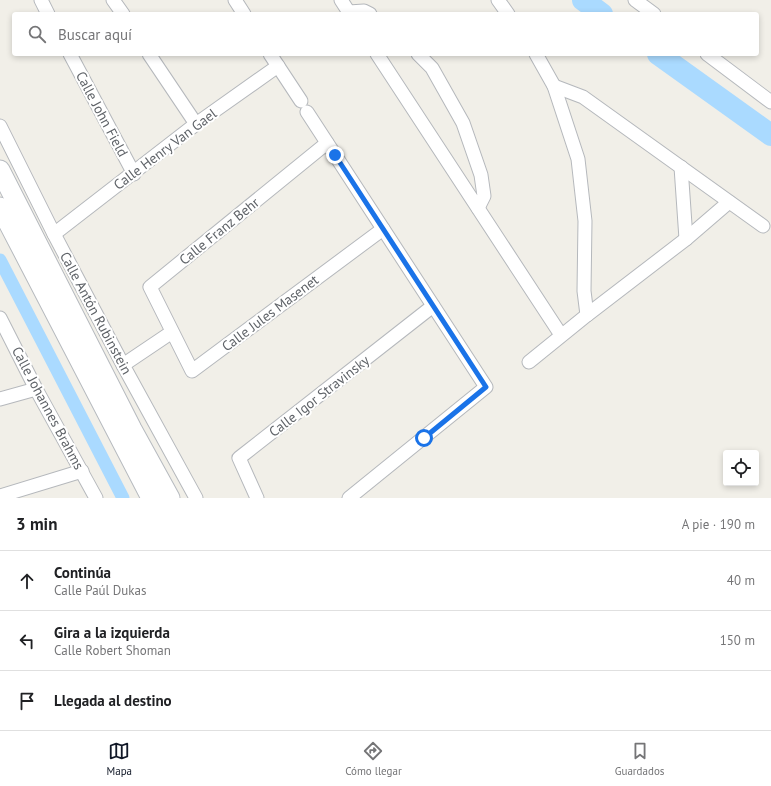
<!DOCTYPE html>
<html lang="es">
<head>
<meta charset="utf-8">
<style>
  :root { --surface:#fff; --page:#f2f2f2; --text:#202124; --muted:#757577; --line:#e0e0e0; --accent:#111827 }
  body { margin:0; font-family:"PT Sans",sans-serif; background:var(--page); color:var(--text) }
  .controls { position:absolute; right:12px; bottom:12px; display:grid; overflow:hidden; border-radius:4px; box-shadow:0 2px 6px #0003 }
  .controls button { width:36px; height:36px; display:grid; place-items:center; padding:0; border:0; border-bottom:1px solid var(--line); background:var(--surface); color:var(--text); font:20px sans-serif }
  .stop { position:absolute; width:12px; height:12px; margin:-9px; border:3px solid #1a73e8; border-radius:50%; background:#fff }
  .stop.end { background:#1a73e8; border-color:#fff; box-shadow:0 1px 4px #0008 }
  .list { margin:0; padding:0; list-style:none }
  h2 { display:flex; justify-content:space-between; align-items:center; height:52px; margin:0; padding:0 16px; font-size:17px }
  h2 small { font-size:13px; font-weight:400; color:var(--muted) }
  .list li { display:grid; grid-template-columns:26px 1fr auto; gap:12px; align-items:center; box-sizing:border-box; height:60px; padding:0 16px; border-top:1px solid var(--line) }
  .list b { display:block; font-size:15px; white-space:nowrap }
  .list p { margin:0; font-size:13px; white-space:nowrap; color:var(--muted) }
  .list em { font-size:13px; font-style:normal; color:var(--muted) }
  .icon { flex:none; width:22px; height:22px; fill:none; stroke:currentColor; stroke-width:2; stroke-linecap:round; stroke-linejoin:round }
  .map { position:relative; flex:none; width:771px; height:498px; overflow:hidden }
  .search { position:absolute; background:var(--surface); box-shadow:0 2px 6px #0003; left:12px; right:12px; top:12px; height:44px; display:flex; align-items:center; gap:10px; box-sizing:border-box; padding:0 14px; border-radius:4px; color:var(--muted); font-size:15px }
  .sheet { height:232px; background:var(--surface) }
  nav { display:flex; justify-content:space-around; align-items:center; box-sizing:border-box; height:56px; border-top:1px solid var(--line); background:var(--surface); font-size:11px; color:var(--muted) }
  nav a { display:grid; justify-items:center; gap:2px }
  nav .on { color:var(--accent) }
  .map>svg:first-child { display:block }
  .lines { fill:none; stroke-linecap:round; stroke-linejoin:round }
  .canal { stroke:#aadaff; stroke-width:13 }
  .river { stroke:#aadaff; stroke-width:22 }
  .minor-casing { stroke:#b5b8bc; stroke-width:15 }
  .secondary-casing { stroke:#b6babf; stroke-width:21 }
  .minor { stroke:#fff; stroke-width:13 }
  .secondary { stroke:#fff; stroke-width:19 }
  .route { stroke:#1a73e8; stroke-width:5 }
  .labels { text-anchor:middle; stroke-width:4; stroke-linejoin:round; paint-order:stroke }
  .street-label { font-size:14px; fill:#5f6368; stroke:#fff }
</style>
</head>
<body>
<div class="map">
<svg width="771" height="498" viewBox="0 0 771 498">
  <rect width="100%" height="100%" fill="#f1efe8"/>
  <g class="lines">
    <!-- canal -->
    <path class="canal" d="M0 260 123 498"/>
    <!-- river -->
    <g class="river">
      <path d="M583 0 602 14"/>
      <path d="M658 54 771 135"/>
    </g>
    <defs>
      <g id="minor">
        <path d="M41 0 48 14"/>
        <path d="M113 0 123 14"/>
        <path d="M235 0 244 14"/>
        <path d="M341 0 350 14"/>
        <path d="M498 0 508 14"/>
        <path d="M635 0 654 14"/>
        <path d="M349 12 364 11 370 14"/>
        <path d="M70 54 134 174"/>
        <path d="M149 54 196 124"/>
        <path d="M270 54 301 101"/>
        <path d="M377 54 561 335"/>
        <path d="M418 54 432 68 463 123 481 175 484 196 478 208"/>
        <path d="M536 54 554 86 578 159 585 221 584 291 587 315"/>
        <path d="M707 54 771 102"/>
        <path d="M554 86 583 97 763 226"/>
        <path d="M307 112 486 387 349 498"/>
        <path d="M0 126 54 234 123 365 196 498"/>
        <path d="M327 143 150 287 192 371 383 229"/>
        <path d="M681 167 686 239"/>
        <path d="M54 234 196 124 278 66"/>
        <path d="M0 318 36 389 96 498"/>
        <path d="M529 362 587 315 686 239 729 202"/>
        <path d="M123 365 172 332"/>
        <path d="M0 399 36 389"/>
        <path d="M0 496 82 471"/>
        <path d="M257 498 239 458 433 306"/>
      </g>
      <g id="secondary">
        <path d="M0 170 132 429 170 498"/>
        <path d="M0 207 151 498"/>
      </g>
    </defs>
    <!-- minor casing -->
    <use href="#minor" class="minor-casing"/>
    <!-- secondary casing -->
    <use href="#secondary" class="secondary-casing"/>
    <!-- minor -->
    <use href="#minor" class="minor"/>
    <!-- secondary -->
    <use href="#secondary" class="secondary"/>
  </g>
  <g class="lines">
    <!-- route -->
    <path class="route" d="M335 155 486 387 424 438"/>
  </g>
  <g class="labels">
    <!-- street labels -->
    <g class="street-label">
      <text transform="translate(102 114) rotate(62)" y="5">Calle John Field</text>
      <text transform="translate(165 149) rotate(-37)" y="5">Calle Henry Van Gael</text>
      <text transform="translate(219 231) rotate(-39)" y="5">Calle Franz Behr</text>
      <text transform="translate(96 313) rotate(62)" y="5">Calle Antón Rubinstein</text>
      <text transform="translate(270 313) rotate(-37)" y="5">Calle Jules Masenet</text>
      <text transform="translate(319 396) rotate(-38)" y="5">Calle Igor Stravinsky</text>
      <text transform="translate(48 408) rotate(62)" y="5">Calle Johannes Brahms</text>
    </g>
  </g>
</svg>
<div class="controls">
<button><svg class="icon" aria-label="locate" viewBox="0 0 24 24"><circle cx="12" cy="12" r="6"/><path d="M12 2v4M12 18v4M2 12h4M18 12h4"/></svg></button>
</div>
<div class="stop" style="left:424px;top:438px"></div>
<div class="stop end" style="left:335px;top:155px"></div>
<div class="search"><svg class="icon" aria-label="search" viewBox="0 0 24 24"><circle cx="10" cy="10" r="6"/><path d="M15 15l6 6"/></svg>Buscar aquí</div>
</div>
<section class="sheet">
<h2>3 min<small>A pie · 190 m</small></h2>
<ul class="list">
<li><svg class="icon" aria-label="ahead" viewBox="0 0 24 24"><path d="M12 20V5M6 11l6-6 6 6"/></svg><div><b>Continúa</b><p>Calle Paúl Dukas</p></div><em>40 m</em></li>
<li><svg class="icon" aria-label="left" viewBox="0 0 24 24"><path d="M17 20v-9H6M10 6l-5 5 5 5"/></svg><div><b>Gira a la izquierda</b><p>Calle Robert Shoman</p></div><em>150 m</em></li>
<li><svg class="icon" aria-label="arrive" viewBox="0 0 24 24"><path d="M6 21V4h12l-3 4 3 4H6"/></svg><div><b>Llegada al destino</b></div></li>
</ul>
</section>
<nav>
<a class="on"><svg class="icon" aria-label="map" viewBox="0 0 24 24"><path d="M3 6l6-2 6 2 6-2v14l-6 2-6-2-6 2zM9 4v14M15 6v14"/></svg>Mapa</a>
<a><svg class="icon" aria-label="directions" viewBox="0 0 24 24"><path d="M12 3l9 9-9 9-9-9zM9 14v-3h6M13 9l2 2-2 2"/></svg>Cómo llegar</a>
<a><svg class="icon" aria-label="saved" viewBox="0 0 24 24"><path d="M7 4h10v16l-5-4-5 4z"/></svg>Guardados</a>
</nav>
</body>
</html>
